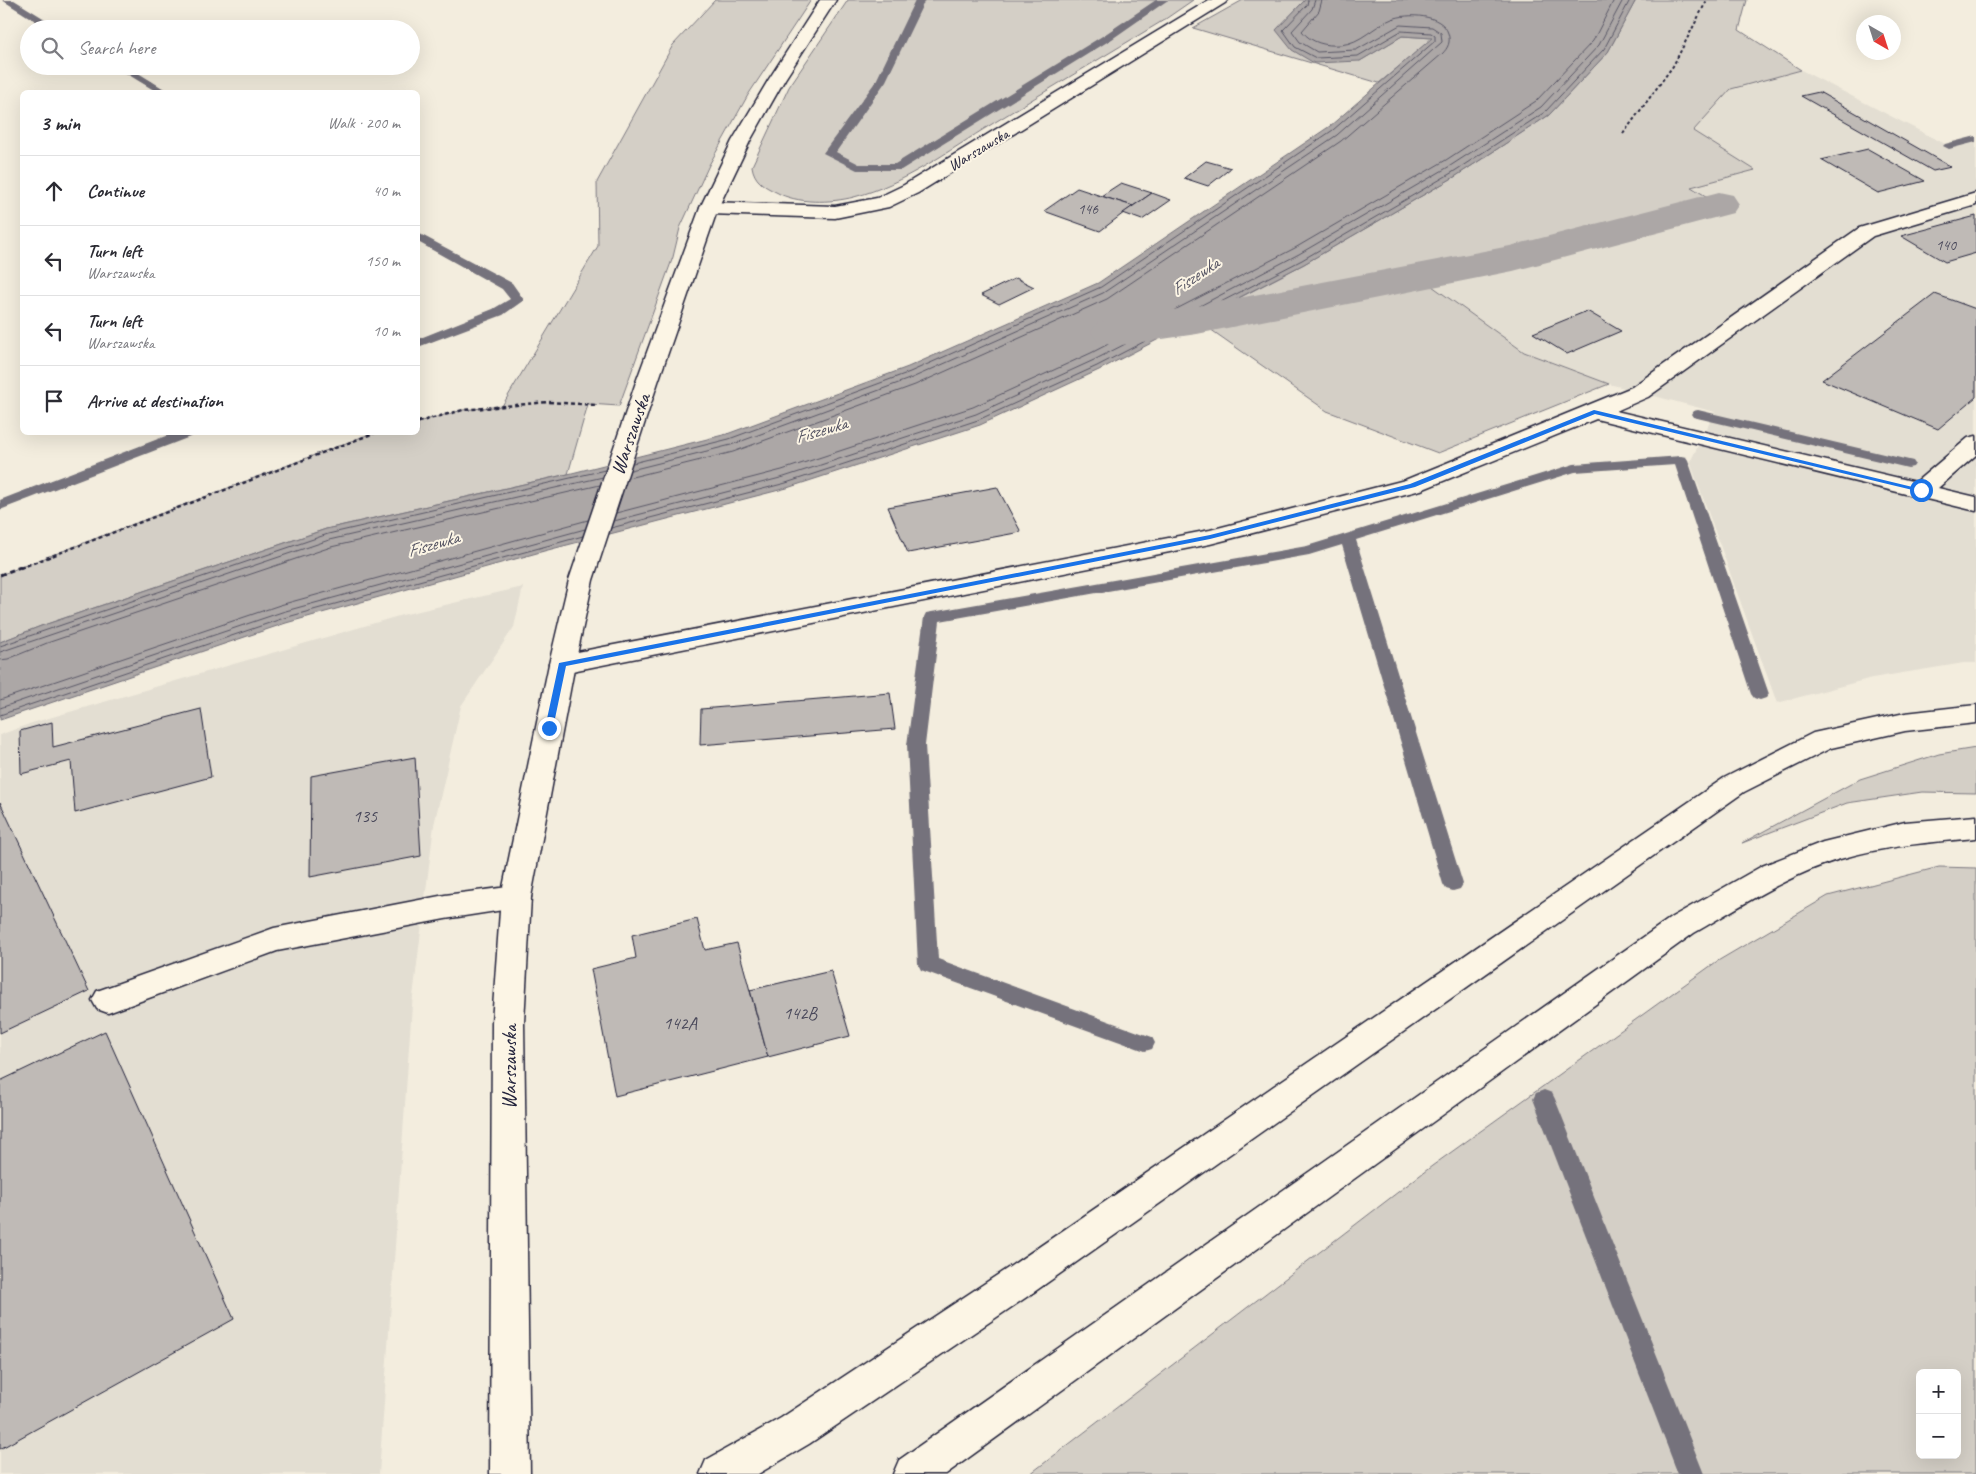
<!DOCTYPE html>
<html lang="en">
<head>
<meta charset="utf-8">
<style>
  :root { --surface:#fff; --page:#f7f7f7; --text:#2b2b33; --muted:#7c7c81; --line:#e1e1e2 }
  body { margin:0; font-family:Caveat,sans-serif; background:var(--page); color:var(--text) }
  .controls { position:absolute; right:15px; bottom:15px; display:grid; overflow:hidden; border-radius:8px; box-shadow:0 5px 20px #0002 }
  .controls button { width:45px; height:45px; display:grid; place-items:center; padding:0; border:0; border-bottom:1px solid var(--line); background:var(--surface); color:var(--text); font:25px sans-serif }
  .compass { position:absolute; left:1856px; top:15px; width:45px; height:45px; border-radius:50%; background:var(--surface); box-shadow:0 5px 20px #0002; rotate:141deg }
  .stop { position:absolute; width:15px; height:15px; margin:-11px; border:4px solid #1a73e8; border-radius:50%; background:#fff }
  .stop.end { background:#1a73e8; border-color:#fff; box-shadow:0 1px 5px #0008 }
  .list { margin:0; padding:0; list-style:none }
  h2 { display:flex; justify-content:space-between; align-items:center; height:65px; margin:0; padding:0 20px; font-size:21px }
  h2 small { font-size:16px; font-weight:400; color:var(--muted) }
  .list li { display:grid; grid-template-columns:32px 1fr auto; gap:15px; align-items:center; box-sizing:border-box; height:70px; padding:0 20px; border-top:1px solid var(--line) }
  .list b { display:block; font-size:19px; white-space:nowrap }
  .list p { margin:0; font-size:16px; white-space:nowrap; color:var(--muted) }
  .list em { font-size:16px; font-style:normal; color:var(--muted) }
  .icon { flex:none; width:28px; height:28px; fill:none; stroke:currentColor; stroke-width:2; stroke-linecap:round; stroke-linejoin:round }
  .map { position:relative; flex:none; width:1976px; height:1474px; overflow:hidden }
  .search { position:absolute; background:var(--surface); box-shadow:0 5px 20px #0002; left:20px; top:20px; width:400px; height:55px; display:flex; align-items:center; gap:12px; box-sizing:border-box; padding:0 18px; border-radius:28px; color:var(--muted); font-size:19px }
  .panel { position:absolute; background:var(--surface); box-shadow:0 5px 20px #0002; left:20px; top:90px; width:400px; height:345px; border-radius:8px }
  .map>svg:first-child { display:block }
  .built { fill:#e3ded2 }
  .green { fill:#d4cfc6; stroke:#7b7880; fill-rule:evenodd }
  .water { fill:#aca7a6; stroke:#75727b }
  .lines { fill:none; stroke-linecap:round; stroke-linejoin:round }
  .shore { stroke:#595766; stroke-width:1 }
  .stream { fill:#75727b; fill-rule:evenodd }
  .canal { fill:#aca7a6; fill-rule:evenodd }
  .building { fill:#bfbab6; stroke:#22223b }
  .service-casing { stroke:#22223b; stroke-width:3 }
  .primary-casing { stroke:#22223b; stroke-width:3 }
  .motorway-casing { stroke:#22223b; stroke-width:3 }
  .path-far2 { stroke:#22223b; stroke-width:2; stroke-dasharray:3 2.5; stroke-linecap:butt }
  .path-far1 { stroke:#22223b; stroke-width:2.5; stroke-dasharray:4 3; stroke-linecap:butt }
  .path { stroke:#22223b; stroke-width:3; stroke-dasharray:5 4; stroke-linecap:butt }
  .service { fill:#fcf5e5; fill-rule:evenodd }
  .primary { fill:#fcf5e5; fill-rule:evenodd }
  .motorway { fill:#fcf5e5; fill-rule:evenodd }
  .route { fill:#1a73e8 }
  .labels { text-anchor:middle; stroke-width:4; stroke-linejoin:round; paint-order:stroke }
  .far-number-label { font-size:15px; fill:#49485a }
  .far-street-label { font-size:16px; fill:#22223b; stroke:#fcf5e5 }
  .far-water-label { font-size:18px; font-style:italic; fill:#525160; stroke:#fcf5e5 }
  .number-label { font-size:18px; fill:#49485a }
  .street-label { font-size:20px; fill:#22223b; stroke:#fcf5e5 }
</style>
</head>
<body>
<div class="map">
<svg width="1976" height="1474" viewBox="0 0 1976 1474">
  <rect width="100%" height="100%" fill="#f3edde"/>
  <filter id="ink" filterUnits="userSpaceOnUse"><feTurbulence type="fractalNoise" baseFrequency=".02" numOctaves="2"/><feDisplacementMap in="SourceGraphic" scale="10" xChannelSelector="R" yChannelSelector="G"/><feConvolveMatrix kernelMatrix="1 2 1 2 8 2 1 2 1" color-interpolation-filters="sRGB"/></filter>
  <g filter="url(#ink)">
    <!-- built -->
    <g class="built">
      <path d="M1801 70 1949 146 1976 139V663H1964L1872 678 1777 703 1690 462 1715 412 1609 384 1524 352 1417 276 1513 258 1719 204 1691 187 1754 170 1692 131 1731 88Z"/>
      <path d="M523 587 514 627 461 706 434 825 412 1005 379 1474H0V735L32 723 402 615Z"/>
    </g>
    <!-- green -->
    <g class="green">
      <path d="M715 0H811L748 95 709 165 680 228 673 257 619 406 588 404 568 474 326 529 41 626 0 642V575L367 435 377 433 418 432V422L463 410 502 406 598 246 597 182 673 45Z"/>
      <path d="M848 0H1193L1164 20C1106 55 1049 89 992 124 948 151 904 184 854 197 831 203 797 204 776 192 763 186 754 180 752 166L789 87Z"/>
      <path d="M1243 0H1305L1276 30 1360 61 1402 36 1433 38 1379 83 1193 28Z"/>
      <path d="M1636 0H1747L1739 30 1801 70 1731 89 1693 131 1755 170 1691 187 1719 204 1513 258 1418 276 1524 352 1609 384 1438 453 1327 411 1197 320 1304 264 1456 176 1549 115 1608 52Z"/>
      <path d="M1976 748V793L1922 792 1847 803 1742 843 1860 779 1939 754Z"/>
      <path d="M1939 867 1976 868V1474H1030L1432 1166 1716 962 1828 896ZM1920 1373H1957V1455H1920Z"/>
    </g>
    <!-- water -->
    <path class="water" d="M1305 0H1636L1608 52 1549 115 1456 176 1304 264 1099 370 980 425 787 488 544 551 286 623 0 720V642L41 626 326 529 568 474 727 434 908 367 1098 283 1330 126 1432 38 1402 36 1360 61 1314 63 1292 50 1276 30Z"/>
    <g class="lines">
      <!-- shore -->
      <g class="shore">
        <path d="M633 463 729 439 910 372 1101 287 1333 130 1435 41V36L1431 33 1401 31 1358 56 1316 58 1295 47 1283 30 1307 5 1308 0"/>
        <path d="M631 470 731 445 912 378 1103 293 1337 135 1442 42 1441 33 1432 27 1400 25 1356 50 1317 52 1300 42 1292 31 1312 9 1315 0"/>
        <path d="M628 478 733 452 915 385 1107 299 1341 141 1442 54C1448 48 1451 42 1448 33 1442 14 1408 13 1392 19 1373 26 1362 43 1340 45 1326 46 1311 43 1302 31L1319 11 1322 0"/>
        <path d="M616 513 782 470 973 407 1091 353 1295 248 1446 160 1536 101 1593 41 1614 0"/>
        <path d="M614 521 784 477 976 414 1094 360 1192 310 1299 254 1450 166 1541 107 1599 45 1623 0"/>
        <path d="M611 528 786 483 978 420 1097 366 1302 260 1453 172 1545 112 1604 49 1630 0"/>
        <path d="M0 646 328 534 605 470"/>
        <path d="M0 652 329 540 603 477"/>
        <path d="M0 660 8 659 47 643 331 547 600 485"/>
        <path d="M0 700 280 605 588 520"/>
        <path d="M0 708 282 612 585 529"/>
        <path d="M0 715 284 618 583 536"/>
      </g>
      <!-- stream -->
      <g class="stream">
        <path d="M2 0H14L61 29H48Z"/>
        <path d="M915 0H925L886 81 836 152 859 164H895L1104 35 1156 0H1168L1112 39 901 170H857L823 153 876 81Z"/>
        <path d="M114 66H127L169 92H157Z"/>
        <path d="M1976 136V142L1949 149 1943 146 1945 144Z"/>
        <path d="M418 233 512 283 524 300 503 315 418 347V339L493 309 510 299 502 289 418 242Z"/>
        <path d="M1698 410 1913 461 1915 464 1913 467 1908 468 1693 417 1691 414 1693 411Z"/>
        <path d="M176 432H197L195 435 0 510V500Z"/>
        <path d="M1681 456 1686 457 1688 460 1769 694 1766 698 1760 700 1754 698 1751 694 1675 465 1575 472 1356 540 1463 884 1460 889 1453 891 1446 889 1443 884 1342 545 1309 555 940 621 925 745 938 959 1152 1037 1155 1043 1152 1049 1145 1051 921 970 918 964 907 745 924 617 926 613 1307 546 1574 464Z"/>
        <path d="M1544 1090 1552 1093 1555 1099 1704 1474H1678L1533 1099 1536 1093Z"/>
      </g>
      <!-- canal -->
      <path class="canal" d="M1719 192 1733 195 1739 204 1733 213 1513 271 1197 334 1114 346 1098 342 1091 332 1098 322 1197 306 1510 246Z"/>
    </g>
    <!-- building -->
    <g class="building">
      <path d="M1819 92 1951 167 1933 171 1801 96Z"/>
      <path d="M1868 149 1925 181 1878 193 1821 160Z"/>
      <path d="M1206 161 1231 168 1208 186 1184 178Z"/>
      <path d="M1121 183 1152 193 1133 206 1101 196Z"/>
      <path d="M1077 188 1101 196 1133 206 1100 231 1044 211Z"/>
      <path d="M1152 193 1171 200 1142 220 1123 213Z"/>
      <path d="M1976 216V253L1945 262 1901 236Z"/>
      <path d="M1016 278 1034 287 999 304 981 295Z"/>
      <path d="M1935 294 1976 309V397L1938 429 1822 380Z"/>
      <path d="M1587 311 1621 331 1567 354 1533 333Z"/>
      <path d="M997 487 1021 532 908 553 888 507Z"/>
      <path d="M890 693 895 729 700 745 701 709Z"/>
      <path d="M201 709 211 777 75 813 71 761 21 774 20 731 52 722 53 747Z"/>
      <path d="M415 757 421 856 310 877 311 776Z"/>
      <path d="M0 802 89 991 0 1033Z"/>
      <path d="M697 919 705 950 737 943 768 1057 615 1096 591 969 636 958 632 935Z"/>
      <path d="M831 971 850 1036 768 1057 750 990Z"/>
      <path d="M105 1031 234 1319 0 1449V1081Z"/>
    </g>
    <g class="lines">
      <defs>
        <g id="service">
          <path d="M1209 0H1228L1225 3 918 193 889 207 835 218 709 214 702 212 700 208 702 204 709 202 835 206 877 198 904 185Z"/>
          <path d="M1976 193V205L1873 236 1648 397 1616 411 1916 482 1968 438 1976 436V455L1938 488 1976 497V511L1596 419 1421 490 1210 544 562 673 553 670 549 664 553 658 562 655 1210 530 1405 480 1632 387 1859 228Z"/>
          <path d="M516 886 527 889 531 897 527 905 516 908 445 919 277 951 108 1013 97 1009 92 1000 97 991 274 928 445 895Z"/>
        </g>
        <path id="primary" d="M820 0H836L785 79 750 141 718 208 658 382 593 580 575 664 531 897 524 1022 530 1474H490L492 1022 501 897 549 664 569 580 636 382 700 208 732 141 769 79Z"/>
        <g id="motorway">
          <path d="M1976 705V723L1905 731 1831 748 1744 792 1034 1292 809 1444 758 1474H700L706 1460 781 1418 1008 1268 1724 778 1813 733 1905 713Z"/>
          <path d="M1976 816V838C1930 842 1885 846 1840 859 1788 875 1741 906 1694 933L946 1474H893L899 1460 1672 917 1762 866 1823 842 1905 822Z"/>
        </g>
      </defs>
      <!-- service casing -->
      <use href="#service" class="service-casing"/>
      <!-- primary casing -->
      <use href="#primary" class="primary-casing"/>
      <!-- motorway casing -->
      <use href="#motorway" class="motorway-casing"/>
      <!-- path-far2 -->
      <path class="path-far2" d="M1623 134 1673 66 1707 0"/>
      <!-- path-far1 -->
      <g class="path-far1">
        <path d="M418 422 463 410 548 402 595 405"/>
        <path d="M20 568 377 432"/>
      </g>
      <!-- path -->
      <path class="path" d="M0 575 23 566"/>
      <!-- service -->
      <use href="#service" class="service"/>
      <!-- primary -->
      <use href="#primary" class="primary"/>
      <!-- motorway -->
      <use href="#motorway" class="motorway"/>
    </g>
  </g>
  <!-- route -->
  <path class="route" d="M1594 410 1925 490 1921 492 1595 414 1415 487 1210 539 566 666 553 728 549 731 545 728 559 663 1210 535 1410 484Z"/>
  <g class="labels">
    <!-- far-number labels -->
    <g class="far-number-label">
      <text x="1088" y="214">146</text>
      <text x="1946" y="250">140</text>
    </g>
    <!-- far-street labels -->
    <g class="far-street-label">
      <text transform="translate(978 149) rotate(-31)" y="6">Warszawska</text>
    </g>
    <!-- far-water labels -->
    <g class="far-water-label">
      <text transform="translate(1195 276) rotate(-34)" y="6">Fiszewka</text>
      <text transform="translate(821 430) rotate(-16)" y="6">Fiszewka</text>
      <text transform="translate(433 544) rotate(-16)" y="6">Fiszewka</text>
    </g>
    <!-- number labels -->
    <g class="number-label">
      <text x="365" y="822">135</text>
      <text x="800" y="1019">142B</text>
      <text x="680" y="1029">142A</text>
    </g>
    <!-- street labels -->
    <g class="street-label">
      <text transform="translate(630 434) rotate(-71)" y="7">Warszawska</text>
      <text transform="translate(509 1067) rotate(-90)" y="7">Warszawska</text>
    </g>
  </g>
</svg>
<div class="controls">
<button>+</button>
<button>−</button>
</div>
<svg class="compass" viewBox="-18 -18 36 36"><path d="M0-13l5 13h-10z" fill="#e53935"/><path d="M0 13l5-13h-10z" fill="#7c7c81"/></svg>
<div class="stop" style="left:1921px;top:490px"></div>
<div class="stop end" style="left:549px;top:728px"></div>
<div class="search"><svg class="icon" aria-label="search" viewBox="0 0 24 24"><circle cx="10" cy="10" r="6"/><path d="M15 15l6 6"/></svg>Search here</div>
<section class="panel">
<h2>3 min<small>Walk · 200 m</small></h2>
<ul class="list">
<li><svg class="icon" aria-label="ahead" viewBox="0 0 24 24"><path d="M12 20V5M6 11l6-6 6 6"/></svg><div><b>Continue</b></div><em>40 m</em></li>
<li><svg class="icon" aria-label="left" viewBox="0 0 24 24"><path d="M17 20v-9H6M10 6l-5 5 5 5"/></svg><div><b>Turn left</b><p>Warszawska</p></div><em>150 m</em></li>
<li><svg class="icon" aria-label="left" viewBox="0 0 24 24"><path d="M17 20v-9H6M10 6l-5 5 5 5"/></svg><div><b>Turn left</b><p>Warszawska</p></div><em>10 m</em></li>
<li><svg class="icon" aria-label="arrive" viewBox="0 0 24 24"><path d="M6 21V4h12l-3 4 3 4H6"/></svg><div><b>Arrive at destination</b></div></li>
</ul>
</section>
</div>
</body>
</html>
